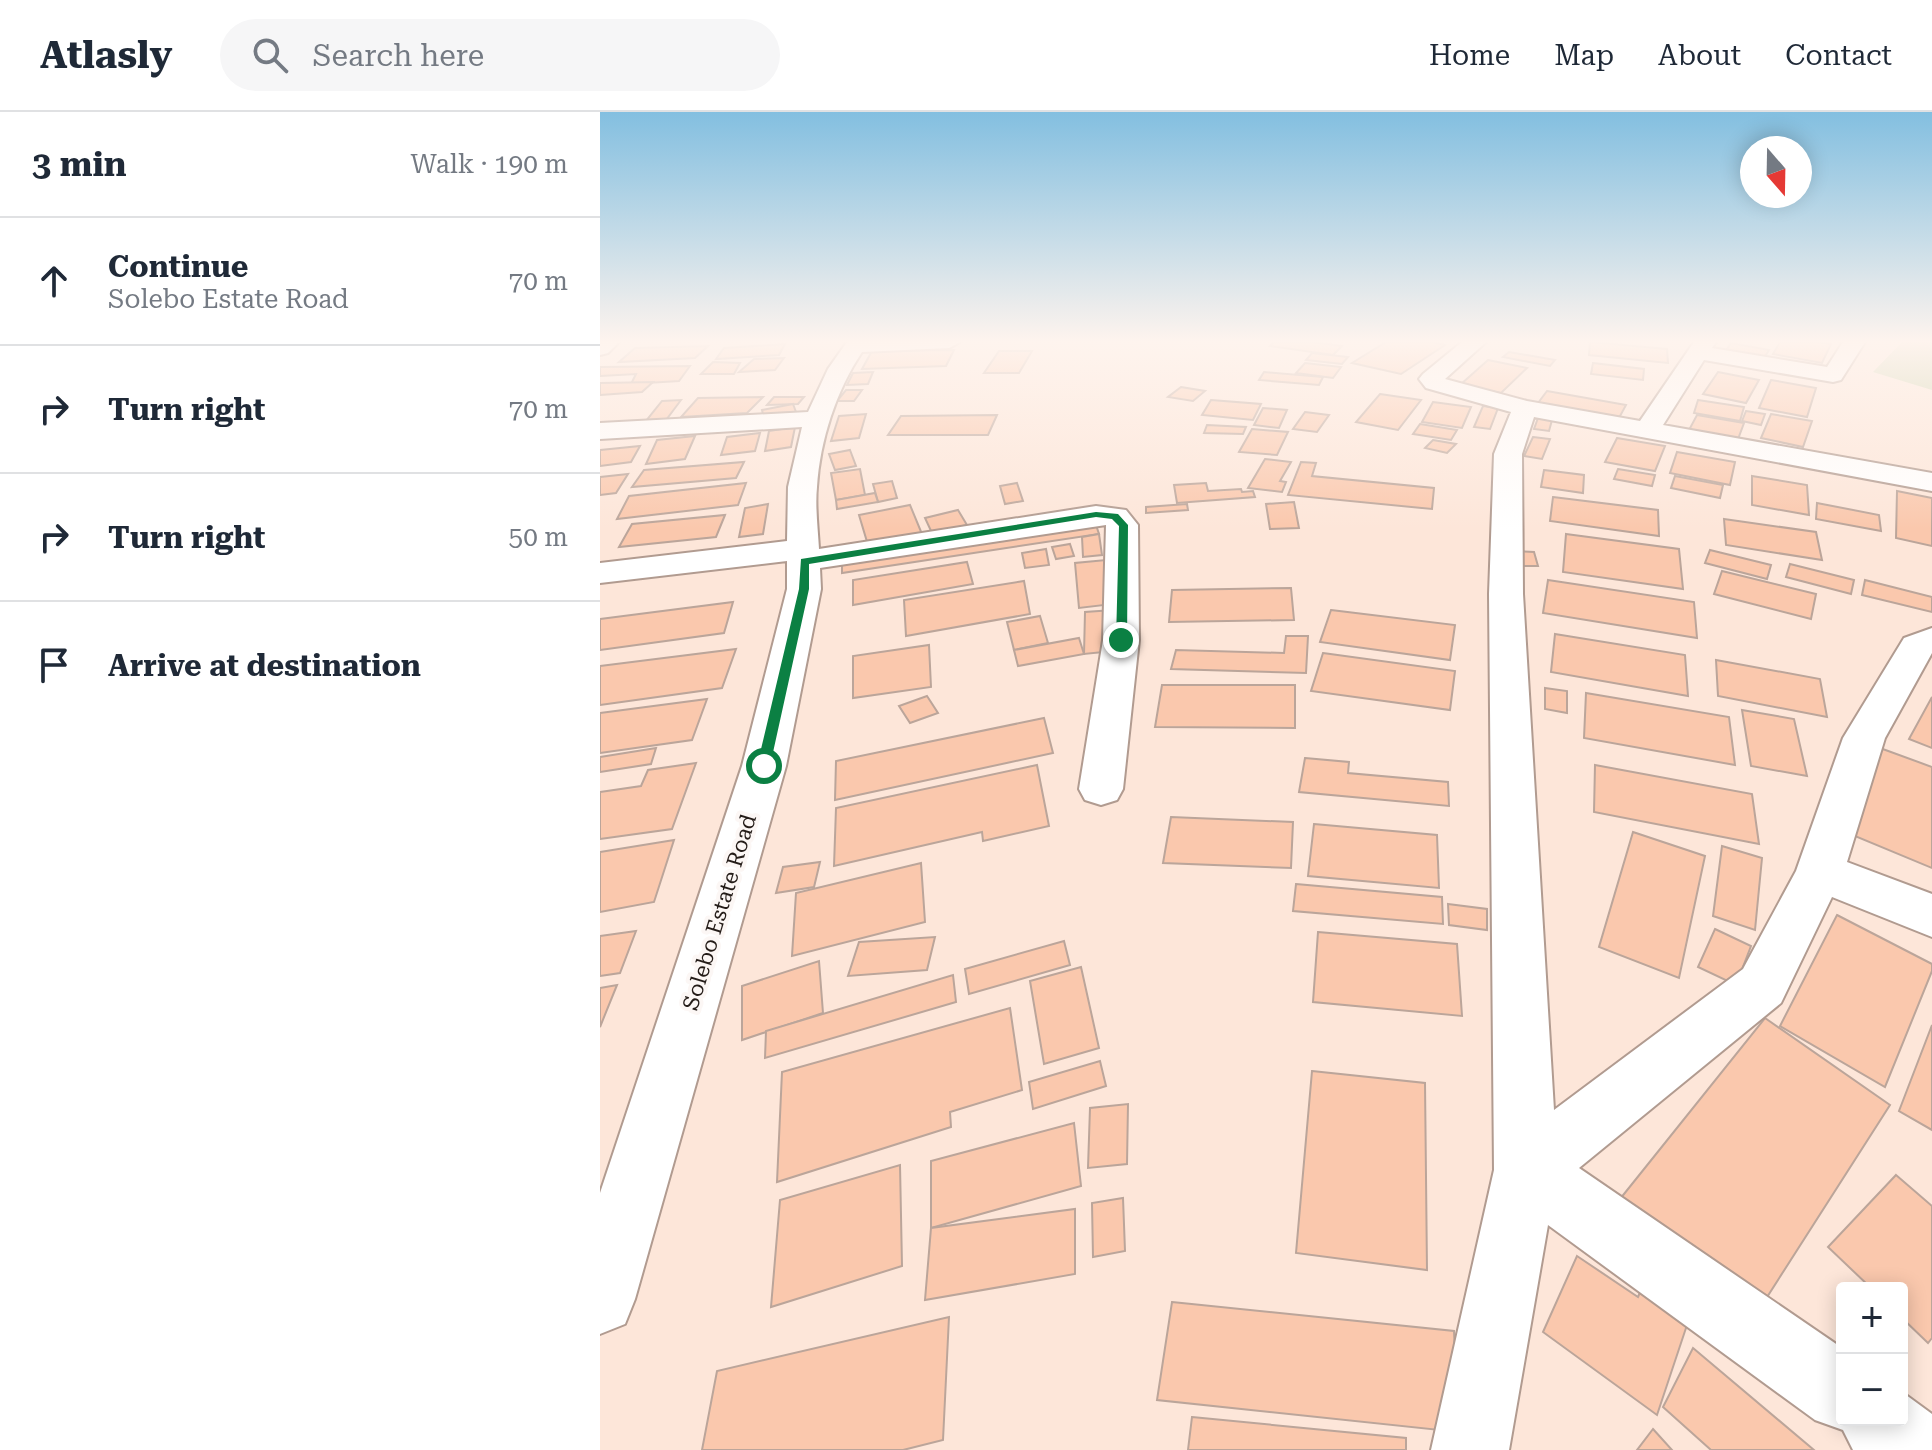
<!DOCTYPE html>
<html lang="en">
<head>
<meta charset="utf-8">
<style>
  :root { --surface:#fff; --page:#f6f6f7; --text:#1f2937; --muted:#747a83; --line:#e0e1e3 }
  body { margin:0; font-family:"Roboto Serif",serif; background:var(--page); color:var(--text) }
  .controls { position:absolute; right:24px; bottom:24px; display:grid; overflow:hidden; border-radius:8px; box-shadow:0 4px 20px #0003 }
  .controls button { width:72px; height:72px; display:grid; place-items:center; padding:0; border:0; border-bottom:2px solid var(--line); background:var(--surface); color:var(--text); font:40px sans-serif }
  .compass { position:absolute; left:1140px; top:24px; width:72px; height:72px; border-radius:50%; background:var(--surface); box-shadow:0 4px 20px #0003; rotate:160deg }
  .stop { position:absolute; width:24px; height:24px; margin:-18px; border:6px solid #0b8043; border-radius:50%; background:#fff }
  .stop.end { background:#0b8043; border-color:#fff; box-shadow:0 2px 8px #0008 }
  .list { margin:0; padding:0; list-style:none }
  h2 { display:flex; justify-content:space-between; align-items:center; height:104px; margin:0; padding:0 32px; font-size:34px }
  h2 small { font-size:26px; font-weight:400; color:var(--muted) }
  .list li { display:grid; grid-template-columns:52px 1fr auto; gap:24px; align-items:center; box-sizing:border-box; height:128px; padding:0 32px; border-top:2px solid var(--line) }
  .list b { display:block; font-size:30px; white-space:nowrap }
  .list p { margin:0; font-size:26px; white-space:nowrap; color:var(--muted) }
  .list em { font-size:26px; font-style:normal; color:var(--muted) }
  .icon { flex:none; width:44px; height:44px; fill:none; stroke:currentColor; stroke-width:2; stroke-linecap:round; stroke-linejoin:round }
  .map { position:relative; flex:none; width:1332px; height:1338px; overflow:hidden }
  header { display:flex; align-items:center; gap:48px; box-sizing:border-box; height:112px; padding:0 40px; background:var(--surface); border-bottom:2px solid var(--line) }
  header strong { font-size:38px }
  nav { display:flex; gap:44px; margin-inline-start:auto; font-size:28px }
  .search { width:560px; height:72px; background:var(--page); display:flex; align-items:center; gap:20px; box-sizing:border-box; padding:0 28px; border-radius:44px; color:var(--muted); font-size:30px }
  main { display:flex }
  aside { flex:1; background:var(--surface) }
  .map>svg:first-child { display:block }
  .green { fill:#c8d2ac }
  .building { fill:#fac8ad; stroke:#bba59a; stroke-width:2 }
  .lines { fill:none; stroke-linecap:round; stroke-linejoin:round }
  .minor-casing { stroke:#b19b90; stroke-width:4 }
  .minor { fill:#fff; fill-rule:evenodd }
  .route { fill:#0b8043 }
  .labels { text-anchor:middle; stroke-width:8; stroke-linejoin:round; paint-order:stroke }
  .street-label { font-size:22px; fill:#241c18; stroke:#fcf7f5 }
</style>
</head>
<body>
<header>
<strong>Atlasly</strong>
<div class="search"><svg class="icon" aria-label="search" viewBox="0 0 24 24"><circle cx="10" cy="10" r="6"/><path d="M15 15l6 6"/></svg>Search here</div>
<nav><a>Home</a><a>Map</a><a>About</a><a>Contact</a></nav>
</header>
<main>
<aside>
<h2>3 min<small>Walk · 190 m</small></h2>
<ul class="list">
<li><svg class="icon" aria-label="ahead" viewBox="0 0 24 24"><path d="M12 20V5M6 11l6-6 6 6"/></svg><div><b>Continue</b><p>Solebo Estate Road</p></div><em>70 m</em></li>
<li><svg class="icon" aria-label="right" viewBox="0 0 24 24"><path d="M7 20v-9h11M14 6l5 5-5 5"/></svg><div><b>Turn right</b></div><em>70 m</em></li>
<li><svg class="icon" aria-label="right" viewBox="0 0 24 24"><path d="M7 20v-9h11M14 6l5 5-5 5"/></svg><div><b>Turn right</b></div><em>50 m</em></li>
<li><svg class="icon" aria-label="arrive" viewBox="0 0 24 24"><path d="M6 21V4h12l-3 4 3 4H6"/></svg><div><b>Arrive at destination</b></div></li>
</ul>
</aside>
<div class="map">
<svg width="1332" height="1338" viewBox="0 0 1332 1338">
  <rect width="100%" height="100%" fill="#fde6d9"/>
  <!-- green -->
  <path class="green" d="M1302 230H1332V278L1273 260Z"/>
  <!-- building -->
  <g class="building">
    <path d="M674 230H712L742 234 733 243 670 234Z"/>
    <path d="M786 230H832L845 233 801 262 752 251Z"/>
    <path d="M990 230 1067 237 1068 251 989 243Z"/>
    <path d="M1180 230H1218L1231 232 1222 251 1173 242Z"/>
    <path d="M1131 231 1169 238 1163 248 1124 241Z"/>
    <path d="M185 232 179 243 116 247 124 236Z"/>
    <path d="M108 234 95 246 19 250 35 236Z"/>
    <path d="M354 238 346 254 262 257 272 239Z"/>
    <path d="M399 239H432L419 261H384Z"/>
    <path d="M909 240 955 248 950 254 903 245Z"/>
    <path d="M712 241 748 245 742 252 706 248Z"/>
    <path d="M184 246 175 258 139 260 154 247Z"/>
    <path d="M888 248 927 256 901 281 860 273Z"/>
    <path d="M113 250 140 251 134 262H101Z"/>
    <path d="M705 251 741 255 733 266 696 261Z"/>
    <path d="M993 251 1044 257 1043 268 991 262Z"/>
    <path d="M90 254 79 269 31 272 36 262 0 264V255Z"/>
    <path d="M273 260 268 272 247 273 253 261Z"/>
    <path d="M664 260 723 265 719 273 659 268Z"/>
    <path d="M1118 260 1159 268 1146 291 1103 282Z"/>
    <path d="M1171 268 1216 276 1207 305 1159 296Z"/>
    <path d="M53 270 42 280 0 283V271Z"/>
    <path d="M581 275 605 279 593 289 568 285Z"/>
    <path d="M246 278H262L254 289H237Z"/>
    <path d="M947 279 1026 293 1019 306 938 291Z"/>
    <path d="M780 282 821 288 798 318 756 310Z"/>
    <path d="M163 285 147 301 81 305 98 286Z"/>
    <path d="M174 285H204L198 292 167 293Z"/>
    <path d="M81 288 66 308 46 309 62 289Z"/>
    <path d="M611 288 661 292 653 308 602 303Z"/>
    <path d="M1098 288 1144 295 1140 309 1094 301Z"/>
    <path d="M833 290 871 295 862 316 822 310Z"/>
    <path d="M193 292 196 300 164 306 162 298Z"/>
    <path d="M883 294 898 296 890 317 874 315Z"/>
    <path d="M663 296 687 298 679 316 654 313Z"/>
    <path d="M1146 299 1165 302 1161 313 1142 309Z"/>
    <path d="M705 300 729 303 717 320 693 317Z"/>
    <path d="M266 302 259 326 231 329 239 304Z"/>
    <path d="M1171 302 1212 309 1203 335 1161 326Z"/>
    <path d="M397 303 388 323H288L301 304Z"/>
    <path d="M1097 303 1144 311 1138 327 1089 318Z"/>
    <path d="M938 306 952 308 949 319 934 317Z"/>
    <path d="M820 312 857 318 851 328 813 322Z"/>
    <path d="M607 313 646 315 643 322 604 321Z"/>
    <path d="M195 315 191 335 165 339 169 319Z"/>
    <path d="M652 317 688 320 677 343 639 340Z"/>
    <path d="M160 321 155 339 121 343 127 325Z"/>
    <path d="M95 324 85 347 46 352 57 328Z"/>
    <path d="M933 325 950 327 942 347 924 344Z"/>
    <path d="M1017 326 1065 334 1055 359 1005 350Z"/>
    <path d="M833 328 856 332 847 341 825 336Z"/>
    <path d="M40 334 31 350 0 354V338Z"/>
    <path d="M250 338 256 354 235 358 229 342Z"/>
    <path d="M1077 340 1135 350 1130 373 1070 361Z"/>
    <path d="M665 347 691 350 680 369 686 370 682 380 648 376Z"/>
    <path d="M144 350 136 366 32 375 44 358Z"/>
    <path d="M701 350 716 351 712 364 834 376 832 397 688 383Z"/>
    <path d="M260 357 265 383 236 388 231 361Z"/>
    <path d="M1018 357 1055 363 1052 374 1014 367Z"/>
    <path d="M944 358 984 363 983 381 941 375Z"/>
    <path d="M28 362 16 381 0 383V365Z"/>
    <path d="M1075 364 1123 373 1120 386 1071 376Z"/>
    <path d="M1152 364 1207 373 1209 403 1152 393Z"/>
    <path d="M292 369 297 386 278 390 273 372Z"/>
    <path d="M146 371 138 393 17 407 29 384Z"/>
    <path d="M417 371 423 389 405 392 400 374Z"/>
    <path d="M606 371 608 379 641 377 642 380 653 379 655 385 577 391 574 373Z"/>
    <path d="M1297 379 1332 386V434L1296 426Z"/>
    <path d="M275 381 278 390 237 397 236 388Z"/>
    <path d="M953 385 1058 398 1059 424 950 409Z"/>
    <path d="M694 390 699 416 670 417 666 392Z"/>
    <path d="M1217 391 1279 403 1281 419 1216 407Z"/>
    <path d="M168 392 163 422 139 425 145 396Z"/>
    <path d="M587 392 588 398 546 401V395Z"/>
    <path d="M310 393 322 422 268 433 259 403Z"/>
    <path d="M358 398 367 413 332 421 325 406Z"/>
    <path d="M125 403 116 425 19 435 32 412Z"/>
    <path d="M1124 407 1216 420 1222 448 1126 433Z"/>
    <path d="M496 413 499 422 242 461V450Z"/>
    <path d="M499 422 502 443 483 445 482 425Z"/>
    <path d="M966 422 1079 437 1083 477 963 460Z"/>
    <path d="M470 432 474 444 456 447 452 435Z"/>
    <path d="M446 437 449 453 425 456 422 441Z"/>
    <path d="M1110 438 1171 453 1167 467 1105 451Z"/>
    <path d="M916 439 934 440 938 454H920Z"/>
    <path d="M506 448 513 492 479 496 475 451Z"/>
    <path d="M367 450 373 472 253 493V468Z"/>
    <path d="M1190 452 1254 468 1251 482 1186 465Z"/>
    <path d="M1122 459 1216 482 1211 507 1114 482Z"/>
    <path d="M948 468 1094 490 1097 526 943 501Z"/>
    <path d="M1265 468 1332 485V500L1262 483Z"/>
    <path d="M424 469 430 502 306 524 304 488Z"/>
    <path d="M691 476 694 508 569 510 572 478Z"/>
    <path d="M133 490 124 521 0 538V507Z"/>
    <path d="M513 498V539L484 542 485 500Z"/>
    <path d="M731 498 855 513 850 548 720 530Z"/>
    <path d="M440 504 448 531 414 538 407 510Z"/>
    <path d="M955 522 1085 543 1088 584 951 560Z"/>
    <path d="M686 524H708L706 561 571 557 576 538 684 541Z"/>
    <path d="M479 526 484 542 418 554 414 538Z"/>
    <path d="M329 533 331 575 253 586V544Z"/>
    <path d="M136 537 122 576 0 593V554Z"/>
    <path d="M723 541 855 559 850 598 711 579Z"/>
    <path d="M1116 548 1220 567 1227 605 1118 584Z"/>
    <path d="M562 573H695V616L555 615Z"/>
    <path d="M945 576 967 579V601L945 597Z"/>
    <path d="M986 581 1129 605 1135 653 984 626Z"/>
    <path d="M327 584 338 601 310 611 299 594Z"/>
    <path d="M1332 585V636L1309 627Z"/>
    <path d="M107 587 92 628 0 641V601Z"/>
    <path d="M1142 598 1194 607 1207 664 1151 654Z"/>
    <path d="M444 606 453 641 235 688 236 649Z"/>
    <path d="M56 636 51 652 0 660V645Z"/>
    <path d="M1280 636 1332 655V756L1250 722Z"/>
    <path d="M705 646 749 650 748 661 848 670 849 694 699 680Z"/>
    <path d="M96 651 72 717 0 727V680L41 674 48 658Z"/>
    <path d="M437 653 449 714 383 729 382 720 234 754 236 696Z"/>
    <path d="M995 653 1152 682 1159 732 994 700Z"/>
    <path d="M571 705 693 710 691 756 563 751Z"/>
    <path d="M714 712 837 723 839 776 708 764Z"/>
    <path d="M1033 720 1105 744 1079 866 999 835Z"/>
    <path d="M74 728 54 790 0 800V740Z"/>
    <path d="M1122 734 1162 746 1155 818 1113 804Z"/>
    <path d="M220 750 214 775 176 781 183 755Z"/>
    <path d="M321 751 325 810 192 844 196 781Z"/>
    <path d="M696 772 842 785 843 812 693 799Z"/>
    <path d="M848 792 887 797V818L849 813Z"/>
    <path d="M1237 803 1332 852V859L1285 975 1180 914Z"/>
    <path d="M1115 817 1151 834 1136 873 1098 855Z"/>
    <path d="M36 819 20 861 0 864V824Z"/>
    <path d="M718 820 857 832 862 904 713 890Z"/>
    <path d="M335 825 327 858 248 864 259 830Z"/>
    <path d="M464 829 470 853 369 882 365 857Z"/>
    <path d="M219 849 223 901 142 928V874Z"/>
    <path d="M481 855 499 936 444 952 430 869Z"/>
    <path d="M353 863 356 890 165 946 166 919Z"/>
    <path d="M17 873 0 915V876Z"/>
    <path d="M410 896 422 978 350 1000 351 1015 177 1070 182 960Z"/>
    <path d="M1165 906 1290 993 1153 1207 1020 1087Z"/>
    <path d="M1332 913V1018L1299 999Z"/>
    <path d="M500 949 506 974 433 997 429 970Z"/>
    <path d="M712 959 825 971 827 1158 696 1141Z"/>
    <path d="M528 992 527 1052 488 1056 490 996Z"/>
    <path d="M474 1011 481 1074 331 1116V1049Z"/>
    <path d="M300 1053 302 1154 171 1195 180 1088Z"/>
    <path d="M1296 1063 1332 1094V1226L1328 1231 1302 1206V1176H1271L1228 1135Z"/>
    <path d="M523 1086 525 1139 493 1145 492 1091Z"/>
    <path d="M475 1097V1162L325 1188 331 1116Z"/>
    <path d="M977 1144 1038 1185 1041 1178 1088 1210 1057 1303 943 1220Z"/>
    <path d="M572 1190 854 1219 858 1320 557 1288Z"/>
    <path d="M349 1205 343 1328 303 1338H102L117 1259Z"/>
    <path d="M1093 1236 1214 1338H1111L1063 1295Z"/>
    <path d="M592 1305 806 1326V1338H588Z"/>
    <path d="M1053 1317 1072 1338H1037Z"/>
  </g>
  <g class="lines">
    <defs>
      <g id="minor">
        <path d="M0 230H19L8 241 0 243Z"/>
        <path d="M247 230H360L349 236 262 240C236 279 220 328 217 375 215 395 218 417 219 437L496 394 526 398 538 413 539 528 523 677 517 688 501 693 485 688 479 677 503 528 506 413 220 456 221 477 186 654 35 1187 25 1212 0 1222V1081L142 654 187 477V449L0 471V451L187 429 188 375 202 315 0 327V311L208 300 228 257Z"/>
        <path d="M862 230H886L845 267 927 289 1040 309 1094 230H1116L1112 236 1227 255 1243 230H1265L1241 268 1233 270 1104 248 1063 313 1332 361V379L934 305 922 342 923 482 954 998 1143 857 1196 759 1243 626 1304 526 1332 516V541L1285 626 1247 750 1332 782V825L1232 785 1181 891 979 1056 1242 1236V1308H1302V1280L1332 1302V1338H1253L1243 1318 1215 1308 948 1113 909 1338H831L894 1058 889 482 894 342 911 300 826 276 819 267 823 262Z"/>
      </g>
    </defs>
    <!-- minor casing -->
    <use href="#minor" class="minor-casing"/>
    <!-- minor -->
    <use href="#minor" class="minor"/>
  </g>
  <!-- sky -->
  <linearGradient id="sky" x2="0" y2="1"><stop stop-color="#83bfe0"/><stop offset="0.55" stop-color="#fef4ee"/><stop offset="1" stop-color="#fef4ee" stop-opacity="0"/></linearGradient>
  <rect width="1332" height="417" fill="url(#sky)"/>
  <!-- route -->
  <path class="route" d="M496 400 518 402 528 413 527 528 521 531 516 528 519 414 512 407 496 405 209 452V477L170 654 168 657H159L157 654 199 477 201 447Z"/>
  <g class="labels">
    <!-- street labels -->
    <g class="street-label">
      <text transform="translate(119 800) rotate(-73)" y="8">Solebo Estate Road</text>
    </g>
  </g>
</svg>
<div class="controls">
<button>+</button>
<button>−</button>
</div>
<svg class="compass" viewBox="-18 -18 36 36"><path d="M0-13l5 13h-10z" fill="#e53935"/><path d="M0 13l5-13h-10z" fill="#747a83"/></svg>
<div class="stop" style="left:164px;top:654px"></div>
<div class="stop end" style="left:521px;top:528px"></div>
</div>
</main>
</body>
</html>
